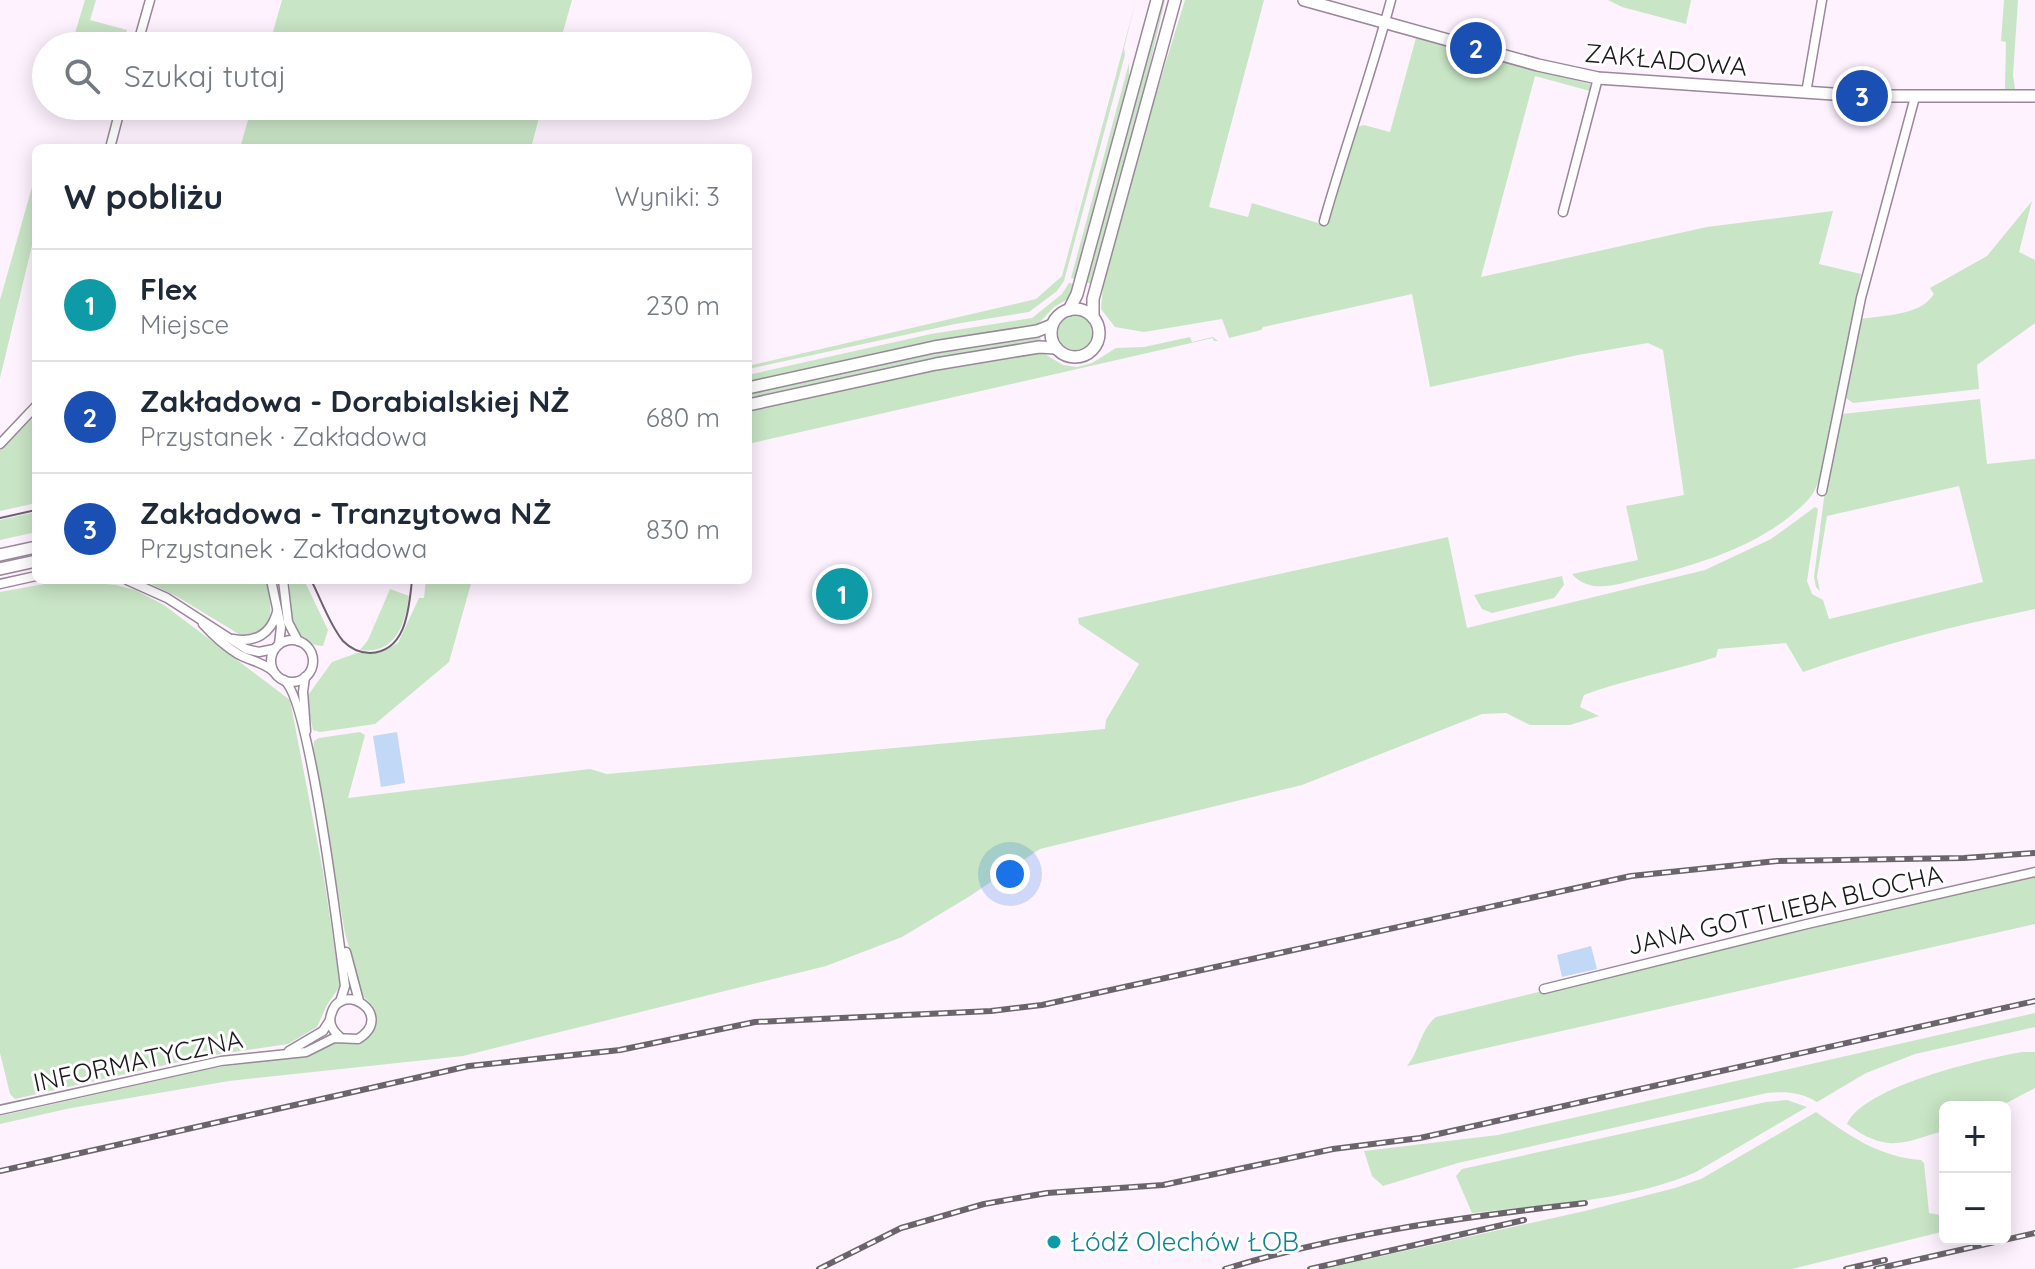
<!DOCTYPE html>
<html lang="pl">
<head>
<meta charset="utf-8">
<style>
  :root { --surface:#fff; --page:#f6f6f7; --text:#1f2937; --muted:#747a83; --line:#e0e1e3; --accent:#111827 }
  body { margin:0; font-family:Quicksand,sans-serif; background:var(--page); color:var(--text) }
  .controls { position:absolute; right:24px; bottom:24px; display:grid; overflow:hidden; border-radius:12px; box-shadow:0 4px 20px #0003 }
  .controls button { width:72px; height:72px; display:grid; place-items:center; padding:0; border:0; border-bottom:2px solid var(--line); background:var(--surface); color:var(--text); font:40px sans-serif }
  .you { position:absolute; left:1010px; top:874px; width:28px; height:28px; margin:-20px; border:6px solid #fff; border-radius:50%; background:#1a73e8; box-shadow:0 0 0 12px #1a73e833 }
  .badge { display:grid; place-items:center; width:52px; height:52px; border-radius:50%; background:var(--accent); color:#fff; font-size:26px; font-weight:700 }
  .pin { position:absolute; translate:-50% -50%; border:4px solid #fff; box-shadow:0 2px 8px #0006 }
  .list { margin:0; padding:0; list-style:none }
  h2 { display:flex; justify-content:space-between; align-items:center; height:104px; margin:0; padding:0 32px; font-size:34px }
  h2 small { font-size:26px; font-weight:400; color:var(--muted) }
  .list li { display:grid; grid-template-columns:52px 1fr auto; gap:24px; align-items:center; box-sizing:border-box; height:112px; padding:0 32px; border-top:2px solid var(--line) }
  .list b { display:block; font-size:30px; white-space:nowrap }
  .list p { margin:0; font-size:26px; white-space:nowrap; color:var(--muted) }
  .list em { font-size:26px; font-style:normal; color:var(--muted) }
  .icon { flex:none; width:44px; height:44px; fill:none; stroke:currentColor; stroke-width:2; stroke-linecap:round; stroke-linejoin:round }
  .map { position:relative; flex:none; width:2035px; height:1269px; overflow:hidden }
  .search { position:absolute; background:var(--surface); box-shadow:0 4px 20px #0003; left:32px; top:32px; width:720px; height:88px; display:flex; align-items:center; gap:20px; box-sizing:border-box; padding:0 28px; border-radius:44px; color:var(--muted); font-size:30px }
  .panel { position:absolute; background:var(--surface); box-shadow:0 4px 20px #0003; left:32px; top:144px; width:720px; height:440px; border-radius:12px }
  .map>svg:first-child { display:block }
  .green { fill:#c8e5c5 }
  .water { fill:#c2d8f7 }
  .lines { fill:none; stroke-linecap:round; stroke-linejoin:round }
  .street-casing { stroke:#99879a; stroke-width:11 }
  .secondary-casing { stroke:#99879a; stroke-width:14 }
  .street { stroke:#fff; stroke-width:8 }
  .secondary { stroke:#fff; stroke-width:11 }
  .tram { stroke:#6c646d; stroke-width:2 }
  .rail-casing { stroke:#6c646d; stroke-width:6 }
  .rail { stroke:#fff; stroke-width:3; stroke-dasharray:9; stroke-linecap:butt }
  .culture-dot { fill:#0f9aa8; stroke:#fff; stroke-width:3 }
  .labels { text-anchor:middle; stroke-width:6; stroke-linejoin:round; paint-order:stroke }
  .street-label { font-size:26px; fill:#1d171e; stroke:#fff }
  .culture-label { font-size:26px; fill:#0d838f; stroke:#fff; text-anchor:start }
</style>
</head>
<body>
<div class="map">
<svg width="2035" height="1269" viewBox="0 0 2035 1269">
  <rect width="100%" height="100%" fill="#fef2fe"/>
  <!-- green -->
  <g class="green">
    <path d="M85 0H96L90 20 127 30 122 46H71Z"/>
    <path d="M282 0H572L559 46H269Z"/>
    <path d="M1136 0 1124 48 1125 55 1064 281 1057 291 1029 312 955 324 748 369V366L1036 299 1062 276Z"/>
    <path d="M1163 0H1165L1139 111 1092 284 1085 282Z"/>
    <path d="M1185 0H1264L1209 207 1248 217 1252 203 1328 226 1357 127 1364 125 1390 132 1416 38 1590 84V91L1535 76 1481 277 1707 227 1833 211 1819 264 1861 274 1821 474C1817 487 1813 496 1803 505 1760 546 1698 565 1642 578 1619 584 1590 595 1572 574L1638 560 1626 506 1684 495 1663 350 1648 343 1578 355 1430 387 1412 294 1263 327 1261 330 1229 338 1222 319 1144 332 1115 327 1101 309 1103 287 1149 117Z"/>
    <path d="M1608 0H1691L1686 24 1622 7Z"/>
    <path d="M2004 0H2018L2013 75 2015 89H2005L2006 42 2001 41Z"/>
    <path d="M1129 63V81L1075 279 1071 278Z"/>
    <path d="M252 106H542L531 148H240Z"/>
    <path d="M36 173V229L0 378V300Z"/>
    <path d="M2032 201 2019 252 2035 260V323L1977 365 1979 389 1853 403 1846 398 1861 319C1884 315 1920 316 1934 294L1930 288 1987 256Z"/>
    <path d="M1069 283 1074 284 1068 299 1054 307 1038 324 933 342 748 382V375L931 334 1032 318 1062 294Z"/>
    <circle cx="1075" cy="333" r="17"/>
    <path d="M1038 335 1041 339 1039 342 935 359 748 400V393L900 360Z"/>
    <path d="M1190 337 1192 342 1213 337 1218 341H1214L1213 338 748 444V411L937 369 1008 357 1043 353 1063 365 1077 367 1092 363 1116 348 1144 347Z"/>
    <path d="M1980 399 1987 464 2035 459V609C1956 625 1879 645 1803 672L1786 643 1718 649 1716 657C1672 671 1627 679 1584 695L1580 707 1599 716 1570 725H1530L1506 713 1482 714 1302 785 1040 849 970 896 902 937 826 966 463 1056 229 1081 71 1108 0 1124V1116L214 1068 302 1056 322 1046 336 1042 356 1044 370 1036 375 1028 376 1014 372 1005 362 995 345 933 313 750 314 741 319 738 360 732 365 735 348 798 590 769 607 774 1105 729 1106 720 1139 664 1079 624 1078 618 1448 537 1467 628 1705 570 1771 539 1815 507 1818 509 1807 581 1812 594 1823 600 1829 619 1983 582 1959 486 1827 516 1817 577 1820 591 1816 587 1814 577 1824 498 1842 414Z"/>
    <path d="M36 415V503L0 511V450Z"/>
    <path d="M36 512V532L0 540V520Z"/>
    <path d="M1562 576 1564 585 1554 598 1492 613 1482 609 1474 595Z"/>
    <path d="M66 580 116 585 135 590 164 605 290 700 323 871 340 986 327 1005 317 1027 288 1044 201 1057 15 1099 10 1094 0 1053V592Z"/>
    <path d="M143 580H266C271 605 279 636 242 636L176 596Z"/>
    <path d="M289 580H304L328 630 323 646C287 644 292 606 289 580Z"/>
    <path d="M426 580H472L449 662 375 724 320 732 313 730 306 698 332 662 357 653H380L398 643 419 598H424Z"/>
    <path d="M390 589 409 596C405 625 395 655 360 650L368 640Z"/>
    <path d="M2035 875V924L1407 1066C1420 1050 1420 1030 1436 1017L1661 962Z"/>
    <path d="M2035 1013V1027L1915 1054 1866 1073 1817 1102C1802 1092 1784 1091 1767 1093L1458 1163 1383 1186 1372 1176 1364 1151 1498 1135Z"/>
    <path d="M2022 1052H2035V1088L1999 1107H1945V1130C1902 1144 1886 1153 1847 1124 1864 1086 1982 1059 2022 1052Z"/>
    <path d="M1787 1100 1807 1107 1696 1172C1627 1202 1546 1204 1472 1213L1456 1176 1462 1169 1766 1102Z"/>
    <path d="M1816 1112C1850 1136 1879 1157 1921 1160L1924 1163 1929 1213 1945 1216V1231L1792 1269H1324L1585 1211 1675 1188 1701 1179Z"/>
  </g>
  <!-- water -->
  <g class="water">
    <path d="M397 732 405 783 381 787 373 736Z"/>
    <path d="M1591 946 1597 969 1562 977 1557 955Z"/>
  </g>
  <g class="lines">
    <defs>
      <g id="street">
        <path d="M137 46 150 0"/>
        <path d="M1806 93 1822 0"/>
        <path d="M110 148 121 106"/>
        <path d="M1563 212 1598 78"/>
        <path d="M1324 221C1345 147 1371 75 1391 0"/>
        <path d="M0 444 36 406"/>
        <path d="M1822 491 1861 298 1915 97"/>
        <path d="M127 580 167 598 246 649 259 652 274 649"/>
        <path d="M271 580 281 627 279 644"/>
        <path d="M283 580 288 622 298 641"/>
        <path d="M0 584 36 576"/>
        <path d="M203 624C213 635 225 646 238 654 250 661 263 662 273 671"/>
        <path d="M233 639C255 643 271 634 277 612"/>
        <circle cx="292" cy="661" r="21"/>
        <path d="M305 677 303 692 306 731"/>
        <path d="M284 680C310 699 339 941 345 986L340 1002"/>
        <path d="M346 952 359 1001"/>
        <path d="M1544 989 1807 924 2035 872"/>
        <path d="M289 1051 323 1031 330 1020"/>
        <path d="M0 1110 221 1061 306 1052 334 1038 358 1039C397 1015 340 978 331 1015 328 1024 333 1031 340 1037"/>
      </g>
      <g id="secondary">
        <path d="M1304 0 1538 65 1598 78 1862 96H2035"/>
        <circle cx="1075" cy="333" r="24"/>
        <path d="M1069 310 1077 294 1157 0"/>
        <path d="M1093 317V299L1175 0"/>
        <path d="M748 388 934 347 1037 331 1052 325"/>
        <path d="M748 405 936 364 1039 347 1056 348"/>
        <path d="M0 555 36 547"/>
        <path d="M0 569 36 561"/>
      </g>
    </defs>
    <!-- street casing -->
    <use href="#street" class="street-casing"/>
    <!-- secondary casing -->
    <use href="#secondary" class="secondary-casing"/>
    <!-- street -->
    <use href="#street" class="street"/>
    <!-- secondary -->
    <use href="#secondary" class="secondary"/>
    <!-- tram -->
    <g class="tram">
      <path d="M0 518 36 510"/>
      <path d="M311 580C321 599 329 624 343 641 350 648 359 653 370 653 407 652 409 607 412 580"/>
    </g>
    <defs>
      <g id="rail">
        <path d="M0 1171 469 1066 620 1050 755 1022 991 1011 1042 1005 1631 876 1777 861 1964 858 2035 853"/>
        <path d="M819 1269 901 1228 984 1204 1047 1193 1163 1185 1333 1149 1420 1138 2035 1001"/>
        <path d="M1225 1269C1342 1233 1464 1217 1585 1203"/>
        <path d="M1310 1269 1524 1220"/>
        <path d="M1846 1269 1885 1260"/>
        <path d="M1876 1269 2035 1233"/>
      </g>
    </defs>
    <!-- rail casing -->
    <use href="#rail" class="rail-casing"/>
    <!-- rail -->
    <use href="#rail" class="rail"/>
  </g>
  <!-- markers -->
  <circle class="culture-dot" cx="1054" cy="1242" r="8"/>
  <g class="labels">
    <!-- street labels -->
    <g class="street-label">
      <text transform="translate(1666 60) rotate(5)" y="9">ZAKŁADOWA</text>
      <text transform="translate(1785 910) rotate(-13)" y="9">JANA GOTTLIEBA BLOCHA</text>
      <text transform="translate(138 1061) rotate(-12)" y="9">INFORMATYCZNA</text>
    </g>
    <!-- culture labels -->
    <g class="culture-label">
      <text x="1070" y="1251">Łódź Olechów ŁOB</text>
    </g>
  </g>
</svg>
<div class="controls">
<button>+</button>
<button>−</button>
</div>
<div class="you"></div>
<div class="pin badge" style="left:842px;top:594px;background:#0f9aa8">1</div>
<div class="pin badge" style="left:1476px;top:48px;background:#1a4fb4">2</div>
<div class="pin badge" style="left:1862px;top:96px;background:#1a4fb4">3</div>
<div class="search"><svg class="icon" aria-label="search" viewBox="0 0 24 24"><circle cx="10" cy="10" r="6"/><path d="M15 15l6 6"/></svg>Szukaj tutaj</div>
<section class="panel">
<h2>W pobliżu<small>Wyniki: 3</small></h2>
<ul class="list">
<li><span class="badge" style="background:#0f9aa8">1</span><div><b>Flex</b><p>Miejsce</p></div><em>230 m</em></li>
<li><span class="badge" style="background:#1a4fb4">2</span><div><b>Zakładowa - Dorabialskiej NŻ</b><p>Przystanek · Zakładowa</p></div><em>680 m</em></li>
<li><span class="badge" style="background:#1a4fb4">3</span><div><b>Zakładowa - Tranzytowa NŻ</b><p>Przystanek · Zakładowa</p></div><em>830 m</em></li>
</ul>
</section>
</div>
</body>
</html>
